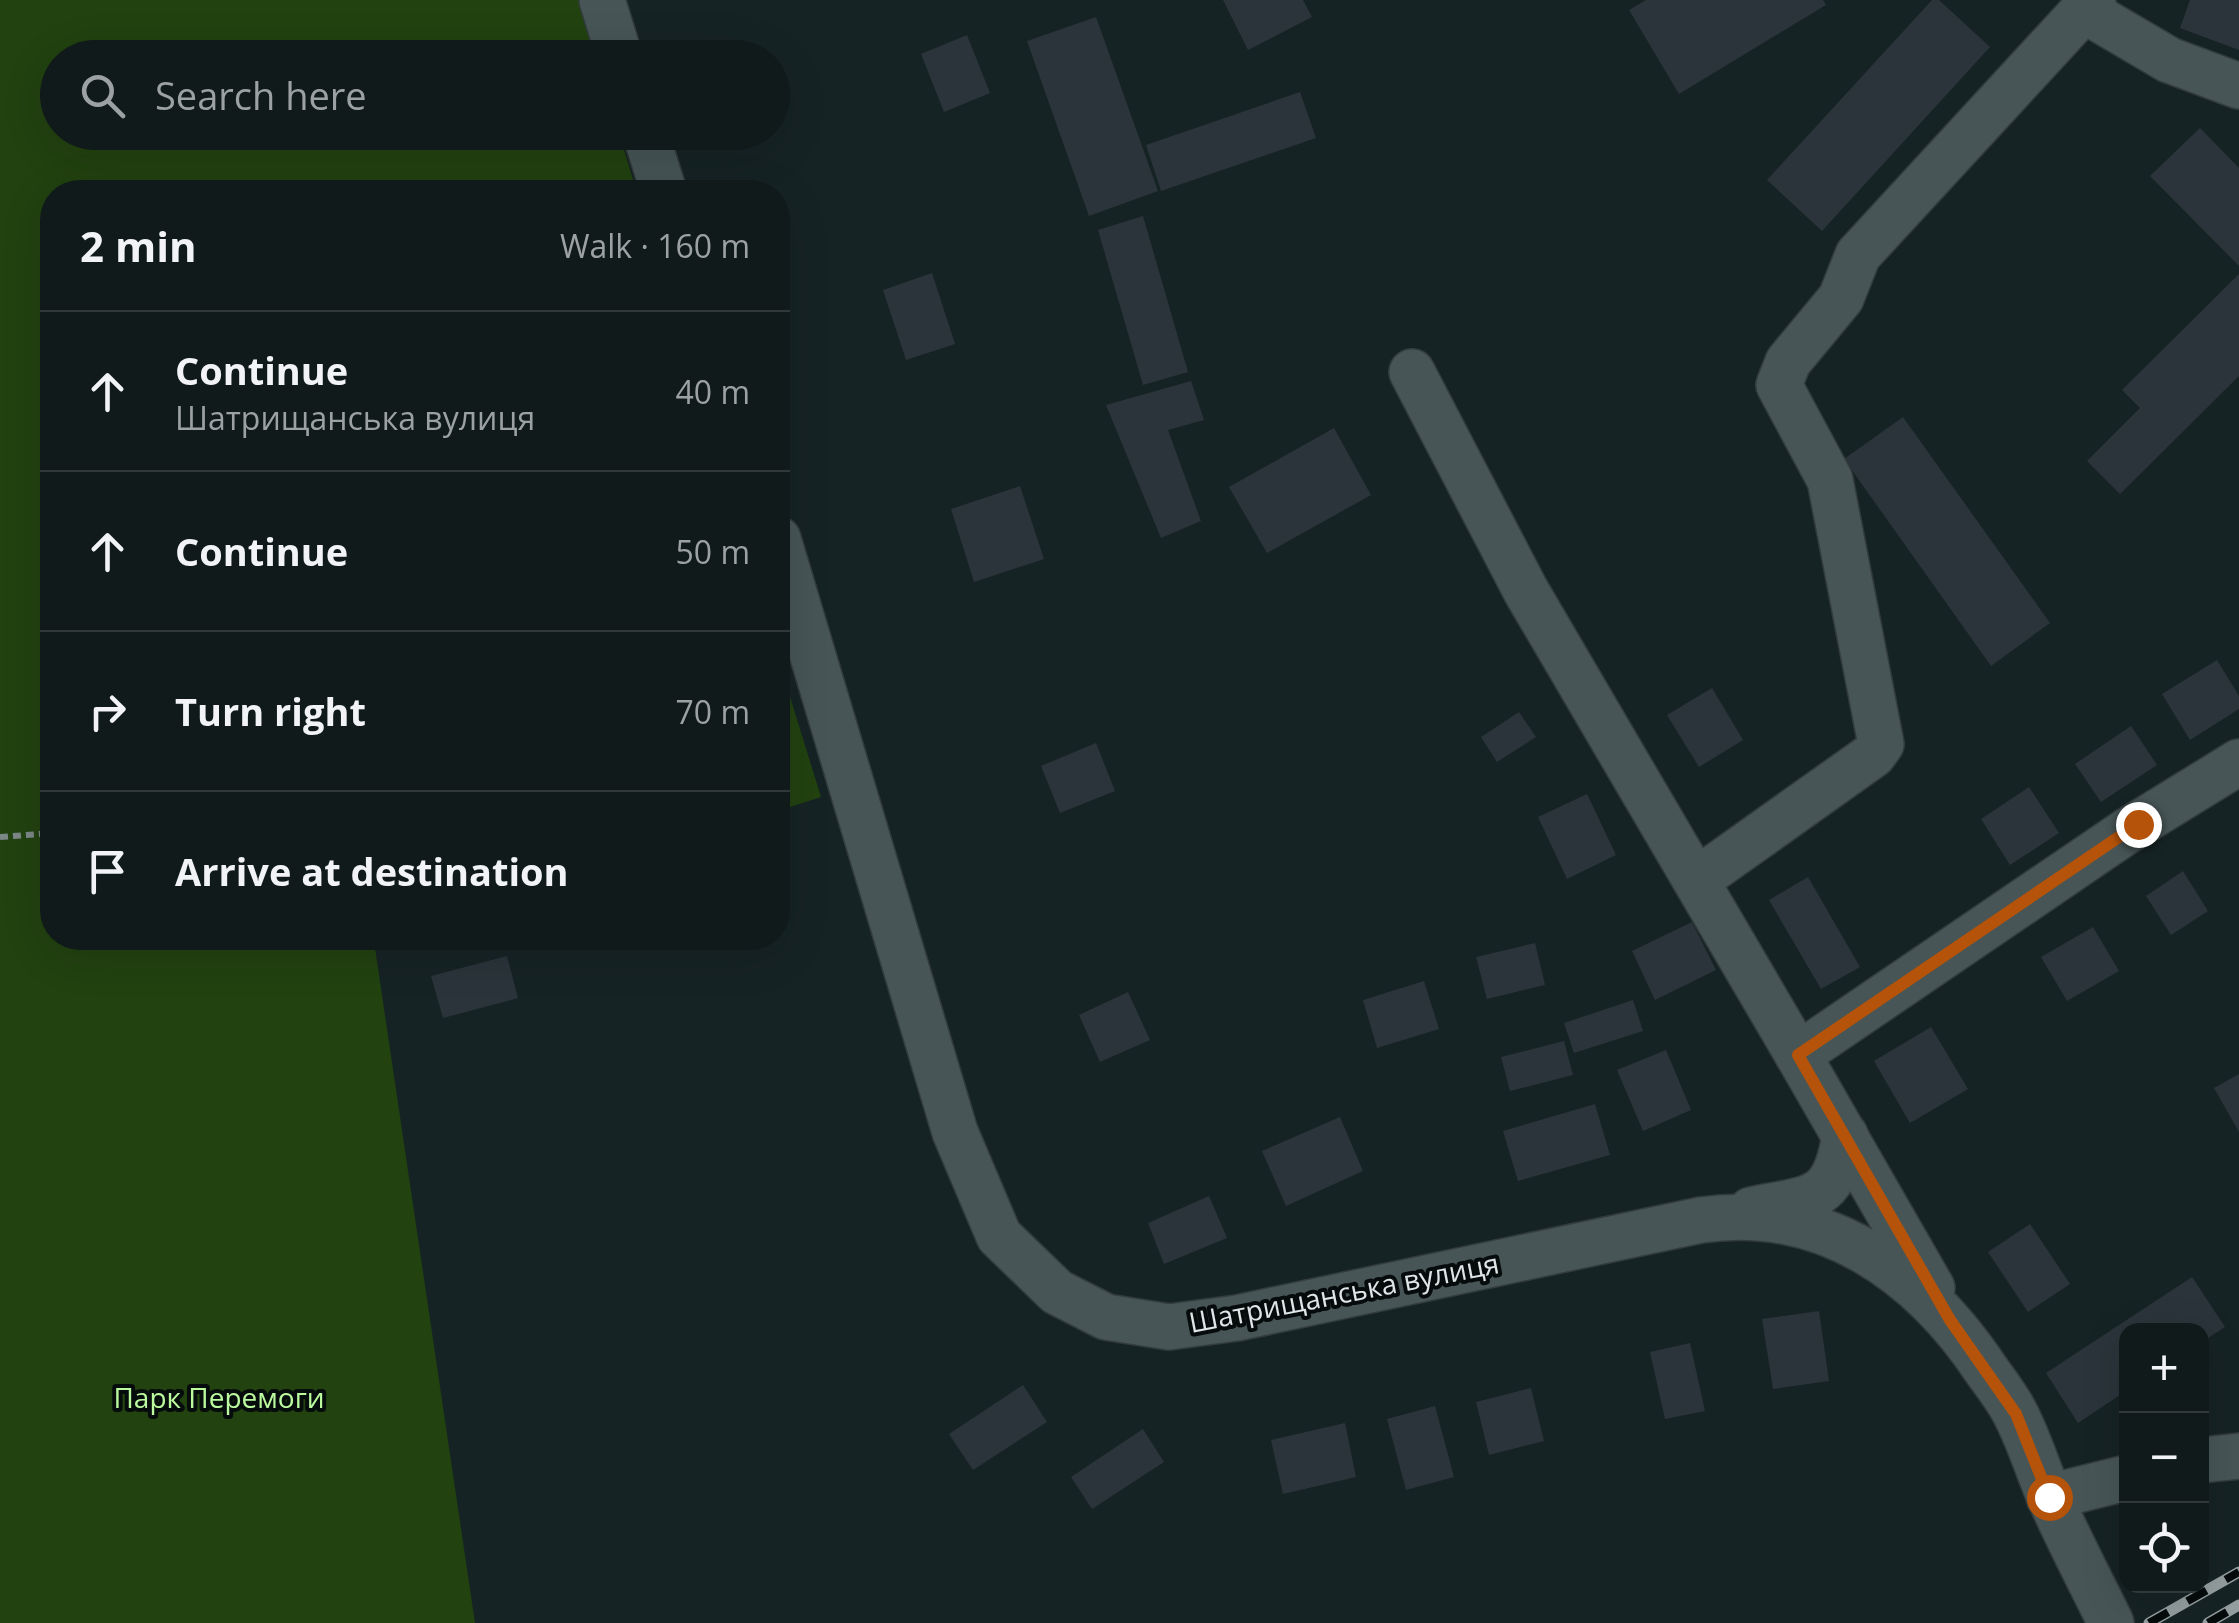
<!DOCTYPE html>
<html lang="en">
<head>
<meta charset="utf-8">
<style>
  :root { --surface:#101a1b; --page:#192324; --text:#f1f3f6; --muted:#9ca1a3; --line:#30383a }
  body { margin:0; font-family:"Open Sans",sans-serif; background:var(--page); color:var(--text) }
  .controls { position:absolute; right:30px; bottom:30px; display:grid; overflow:hidden; border-radius:20px; box-shadow:0 10px 40px #0002 }
  .controls button { width:90px; height:90px; display:grid; place-items:center; padding:0; border:0; border-bottom:2px solid var(--line); background:var(--surface); color:var(--text); font:50px sans-serif }
  .stop { position:absolute; width:30px; height:30px; margin:-22px; border:8px solid #b45309; border-radius:50%; background:#fff }
  .stop.end { background:#b45309; border-color:#fff; box-shadow:0 2px 10px #0008 }
  .list { margin:0; padding:0; list-style:none }
  h2 { display:flex; justify-content:space-between; align-items:center; height:130px; margin:0; padding:0 40px; font-size:42px }
  h2 small { font-size:32px; font-weight:400; color:var(--muted) }
  .list li { display:grid; grid-template-columns:65px 1fr auto; gap:30px; align-items:center; box-sizing:border-box; height:160px; padding:0 40px; border-top:2px solid var(--line) }
  .list b { display:block; font-size:38px; white-space:nowrap }
  .list p { margin:0; font-size:32px; white-space:nowrap; color:var(--muted) }
  .list em { font-size:32px; font-style:normal; color:var(--muted) }
  .icon { flex:none; width:55px; height:55px; fill:none; stroke:currentColor; stroke-width:2; stroke-linecap:round; stroke-linejoin:round }
  .map { position:relative; flex:none; width:2239px; height:1623px; overflow:hidden }
  .search { position:absolute; background:var(--surface); box-shadow:0 10px 40px #0002; left:40px; top:40px; width:750px; height:110px; display:flex; align-items:center; gap:25px; box-sizing:border-box; padding:0 35px; border-radius:55px; color:var(--muted); font-size:38px }
  .panel { position:absolute; background:var(--surface); box-shadow:0 10px 40px #0002; left:40px; top:180px; width:750px; height:770px; border-radius:40px }
  .map>svg:first-child { display:block }
  .green { fill:#224210 }
  .building { fill:#2a343a }
  .lines { fill:none; stroke-linecap:round; stroke-linejoin:round }
  .minor-casing { stroke:#333c3d; stroke-width:48 }
  .path { stroke:#7c8788; stroke-width:6; stroke-dasharray:8 5; stroke-linecap:butt }
  .minor { stroke:#475556; stroke-width:45 }
  .rail-casing { stroke:#949e9f; stroke-width:11 }
  .rail { stroke:#060b0c; stroke-width:8; stroke-dasharray:22; stroke-linecap:butt }
  .route { stroke:#b45309; stroke-width:12 }
  .labels { text-anchor:middle; stroke-width:8; stroke-linejoin:round; paint-order:stroke }
  .street-label { font-size:28px; fill:#dee6e7; stroke:#060b0c }
  .park-label { font-size:28px; fill:#baf99d; stroke:#060b0c }
</style>
</head>
<body>
<div class="map">
<svg width="2239" height="1623" viewBox="0 0 2239 1623">
  <rect width="100%" height="100%" fill="#162324"/>
  <!-- green -->
  <g class="green">
    <path d="M0 0H579L596 57 58 58V132L619 133 635 186 620 192H52V938H383L374 941 475 1623H0Z"/>
    <path d="M778 658 821 797 778 811Z"/>
  </g>
  <!-- building -->
  <g class="building">
    <path d="M1223 0H1303L1312 17 1248 50Z"/>
    <path d="M1646 0H1823L1826 5 1679 94 1629 10Z"/>
    <path d="M1932 0H1939L1990 47 1822 231 1767 180Z"/>
    <path d="M2190 0H2239V50L2180 28Z"/>
    <path d="M1096 17 1158 191 1089 216 1027 41Z"/>
    <path d="M967 35 990 93 944 112 921 54Z"/>
    <path d="M1300 92 1316 138 1161 191 1146 145Z"/>
    <path d="M2200 128 2239 168V266L2150 176Z"/>
    <path d="M1143 216 1188 372 1143 385 1098 230Z"/>
    <path d="M932 273 955 344 906 360 883 290Z"/>
    <path d="M2239 274V376L2120 494 2087 461 2140 408 2122 390Z"/>
    <path d="M1191 381 1204 420 1168 430 1201 521 1161 538 1106 405Z"/>
    <path d="M1903 417 2050 623 1991 666 1844 459Z"/>
    <path d="M1334 428 1371 495 1267 553 1229 487Z"/>
    <path d="M1020 486 1044 559 974 582 951 509Z"/>
    <path d="M2217 660 2239 696V709L2190 740 2162 694Z"/>
    <path d="M1712 688 1743 740 1699 767 1667 715Z"/>
    <path d="M1519 712 1536 737 1497 762 1481 737Z"/>
    <path d="M2131 726 2157 765 2101 802 2075 764Z"/>
    <path d="M1096 743 1115 791 1060 813 1041 766Z"/>
    <path d="M2029 787 2059 833 2010 865 1981 819Z"/>
    <path d="M1587 794 1616 855 1567 879 1538 817Z"/>
    <path d="M2183 871 2208 911 2171 935 2146 896Z"/>
    <path d="M1808 877 1860 967 1821 989 1769 900Z"/>
    <path d="M1692 922 1716 970 1655 1000 1632 951Z"/>
    <path d="M2093 927 2119 971 2067 1001 2041 957Z"/>
    <path d="M511 938H547L548 941 513 948Z"/>
    <path d="M1535 943 1545 985 1487 999 1476 957Z"/>
    <path d="M507 956 518 998 443 1018 431 976Z"/>
    <path d="M1424 981 1439 1029 1377 1048 1363 1000Z"/>
    <path d="M1128 992 1150 1040 1100 1062 1079 1015Z"/>
    <path d="M1633 1000 1643 1031 1574 1053 1564 1023Z"/>
    <path d="M1931 1027 1968 1089 1910 1123 1874 1061Z"/>
    <path d="M1564 1041 1573 1075 1510 1091 1501 1057Z"/>
    <path d="M1666 1050 1691 1110 1643 1131 1617 1070Z"/>
    <path d="M2239 1074V1132L2214 1088Z"/>
    <path d="M1595 1104 1610 1155 1518 1181 1503 1131Z"/>
    <path d="M1340 1117 1363 1171 1286 1206 1262 1151Z"/>
    <path d="M1209 1196 1227 1238 1164 1264 1148 1223Z"/>
    <path d="M2030 1224 2070 1284 2028 1312 1988 1252Z"/>
    <path d="M2192 1277 2225 1327 2202 1342V1330H2126V1391L2078 1423 2046 1373Z"/>
    <path d="M1819 1311 1829 1381 1773 1389 1762 1319Z"/>
    <path d="M1690 1343 1705 1411 1665 1419 1650 1352Z"/>
    <path d="M1023 1385 1047 1422 973 1470 949 1434Z"/>
    <path d="M1531 1388 1544 1441 1489 1455 1476 1402Z"/>
    <path d="M1435 1406 1454 1477 1406 1490 1387 1419Z"/>
    <path d="M1345 1423 1356 1477 1283 1494 1271 1440Z"/>
    <path d="M1143 1429 1164 1462 1092 1509 1071 1477Z"/>
  </g>
  <g class="lines">
    <defs>
      <g id="minor">
        <path d="M602 0 620 58"/>
        <path d="M2084 10 2169 60 2239 86"/>
        <path d="M645 132 664 192"/>
        <path d="M1412 372 1526 591 1798 1055"/>
        <path d="M778 539 955 1132 999 1236 1057 1292 1106 1317 1169 1327 1237 1318 1701 1220C1825 1202 1922 1273 1987 1371 1997 1385 2009 1400 2016 1415 2029 1440 2037 1467 2048 1493 2067 1537 2090 1580 2111 1623"/>
        <path d="M1697 880 1873 755 1881 744 1830 480 1779 385 1788 362 1841 298 1858 255 2093 0"/>
        <path d="M1751 1210C1812 1197 1834 1204 1845 1135"/>
        <path d="M1932 1288 1798 1055 2127 831 2239 762"/>
        <path d="M2202 1460 2239 1456"/>
        <path d="M2049 1497 2126 1478"/>
      </g>
    </defs>
    <!-- minor casing -->
    <use href="#minor" class="minor-casing"/>
    <!-- path -->
    <path class="path" d="M0 837 52 833"/>
    <!-- minor -->
    <use href="#minor" class="minor"/>
    <defs>
      <g id="rail">
        <path d="M2149 1623 2239 1572"/>
        <path d="M2208 1623 2239 1605"/>
      </g>
    </defs>
    <!-- rail casing -->
    <use href="#rail" class="rail-casing"/>
    <!-- rail -->
    <use href="#rail" class="rail"/>
  </g>
  <g class="lines">
    <!-- route -->
    <path class="route" d="M2049 1497 2016 1414 1950 1320 1798 1055 2138 824"/>
  </g>
  <g class="labels">
    <!-- street labels -->
    <g class="street-label">
      <text transform="translate(1344 1293) rotate(-11)" y="10">Шатрищанська вулиця</text>
    </g>
    <!-- park labels -->
    <g class="park-label">
      <text x="219" y="1408">Парк Перемоги</text>
    </g>
  </g>
</svg>
<div class="controls">
<button>+</button>
<button>−</button>
<button><svg class="icon" aria-label="locate" viewBox="0 0 24 24"><circle cx="12" cy="12" r="6"/><path d="M12 2v4M12 18v4M2 12h4M18 12h4"/></svg></button>
</div>
<div class="stop" style="left:2049px;top:1497px"></div>
<div class="stop end" style="left:2138px;top:824px"></div>
<div class="search"><svg class="icon" aria-label="search" viewBox="0 0 24 24"><circle cx="10" cy="10" r="6"/><path d="M15 15l6 6"/></svg>Search here</div>
<section class="panel">
<h2>2 min<small>Walk · 160 m</small></h2>
<ul class="list">
<li><svg class="icon" aria-label="ahead" viewBox="0 0 24 24"><path d="M12 20V5M6 11l6-6 6 6"/></svg><div><b>Continue</b><p>Шатрищанська вулиця</p></div><em>40 m</em></li>
<li><svg class="icon" aria-label="ahead" viewBox="0 0 24 24"><path d="M12 20V5M6 11l6-6 6 6"/></svg><div><b>Continue</b></div><em>50 m</em></li>
<li><svg class="icon" aria-label="right" viewBox="0 0 24 24"><path d="M7 20v-9h11M14 6l5 5-5 5"/></svg><div><b>Turn right</b></div><em>70 m</em></li>
<li><svg class="icon" aria-label="arrive" viewBox="0 0 24 24"><path d="M6 21V4h12l-3 4 3 4H6"/></svg><div><b>Arrive at destination</b></div></li>
</ul>
</section>
</div>
</body>
</html>
